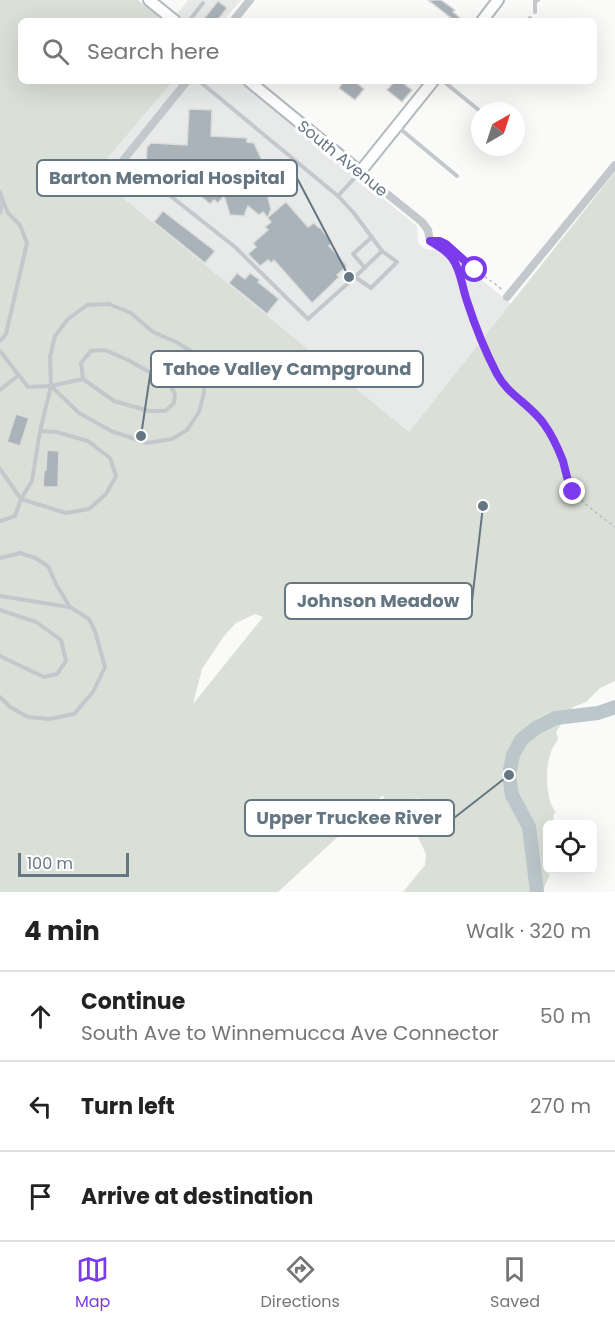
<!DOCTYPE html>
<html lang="en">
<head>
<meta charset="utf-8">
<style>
  :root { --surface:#fff; --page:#f6f6f6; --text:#222; --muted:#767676; --line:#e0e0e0; --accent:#7c3aed }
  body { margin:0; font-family:Poppins,sans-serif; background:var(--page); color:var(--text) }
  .controls { position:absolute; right:18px; bottom:18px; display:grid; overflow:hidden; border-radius:9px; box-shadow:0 6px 24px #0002 }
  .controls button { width:54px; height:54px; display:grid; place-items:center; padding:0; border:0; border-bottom:2px solid var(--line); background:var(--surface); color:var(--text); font:30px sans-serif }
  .compass { position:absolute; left:471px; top:102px; width:54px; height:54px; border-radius:50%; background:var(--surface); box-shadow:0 6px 24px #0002; rotate:39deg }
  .scale { position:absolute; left:18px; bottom:15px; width:111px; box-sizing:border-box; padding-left:6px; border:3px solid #657683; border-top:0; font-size:16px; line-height:21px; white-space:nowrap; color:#657683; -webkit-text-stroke:4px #fff; paint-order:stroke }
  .stop { position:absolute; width:18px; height:18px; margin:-14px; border:4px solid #7c3aed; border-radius:50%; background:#fff }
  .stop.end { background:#7c3aed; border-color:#fff; box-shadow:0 2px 6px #0008 }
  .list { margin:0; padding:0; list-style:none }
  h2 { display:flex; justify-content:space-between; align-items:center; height:78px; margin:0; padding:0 24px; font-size:26px }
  h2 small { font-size:20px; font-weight:400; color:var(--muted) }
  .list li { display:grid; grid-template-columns:39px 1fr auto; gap:18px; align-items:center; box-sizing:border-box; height:90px; padding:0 24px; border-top:2px solid var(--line) }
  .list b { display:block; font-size:22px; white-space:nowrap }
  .list p { margin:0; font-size:20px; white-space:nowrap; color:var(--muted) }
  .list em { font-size:20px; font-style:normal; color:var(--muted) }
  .icon { flex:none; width:33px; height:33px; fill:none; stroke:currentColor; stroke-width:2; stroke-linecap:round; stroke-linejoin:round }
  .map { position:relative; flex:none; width:615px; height:892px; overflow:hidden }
  .search { position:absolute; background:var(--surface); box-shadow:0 6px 24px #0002; left:18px; right:18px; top:18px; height:66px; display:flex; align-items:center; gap:15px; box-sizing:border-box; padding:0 21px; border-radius:9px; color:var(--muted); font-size:22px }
  .sheet { height:348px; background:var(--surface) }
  nav { display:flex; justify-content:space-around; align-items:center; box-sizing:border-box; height:84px; border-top:2px solid var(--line); background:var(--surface); font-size:16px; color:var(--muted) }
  nav a { display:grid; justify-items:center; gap:3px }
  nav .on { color:var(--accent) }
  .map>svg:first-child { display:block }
  .built { fill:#e8e9e9 }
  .green { fill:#dadfd7; fill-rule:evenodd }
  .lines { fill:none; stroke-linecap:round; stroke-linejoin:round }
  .river { stroke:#bbc7cb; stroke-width:14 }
  .building { fill:#aab3b9; stroke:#dcdcda; stroke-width:1.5 }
  .secondary-casing { stroke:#b3babf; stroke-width:14 }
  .path { stroke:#bbbfc2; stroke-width:1.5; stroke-dasharray:3 3; stroke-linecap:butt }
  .lane { stroke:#c3c8cc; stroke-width:4 }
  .street { stroke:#c3c8cc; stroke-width:8 }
  .secondary { stroke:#fff; stroke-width:10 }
  .route { stroke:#7c3aed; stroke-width:8 }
  .labels { text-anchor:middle; stroke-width:6; stroke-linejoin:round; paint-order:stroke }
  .street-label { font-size:16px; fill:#657683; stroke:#fff }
  .leader { fill:none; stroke:#657683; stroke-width:2 }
  .callout-dot { fill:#657683; stroke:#fff; stroke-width:2 }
  .callout { fill:#fff; stroke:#657683; stroke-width:2 }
  .callout-label { font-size:18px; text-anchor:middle; font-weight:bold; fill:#657683 }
</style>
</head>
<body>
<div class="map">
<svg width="615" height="892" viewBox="0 0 615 892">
  <rect width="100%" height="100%" fill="#fafaf8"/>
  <!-- built -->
  <g class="built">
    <path d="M188 0H241L223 21H186L177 14Z"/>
    <path d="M173 81H238L417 226 418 243 425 249 433 250 440 246 511 304 409 432 94 174Z"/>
  </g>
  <!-- green -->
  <path class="green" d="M0 0H138L164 21H21V81H173L94 174 409 432 615 172V681L600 688 586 702 573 707 556 732 558 739C556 743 552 748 551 752 545 766 545 801 556 812L553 815 554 824H548V870H552L542 892H403L425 865 426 854 415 831 427 813V804C413 793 415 801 404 807 400 809 392 809 388 809L384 800 383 795 278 892H0ZM255 614 263 617 193 704 202 669 224 636 236 623Z"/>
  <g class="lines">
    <!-- river -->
    <path class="river" d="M537 892 529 827 512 795 509 775 513 755 521 740 536 728 556 718 598 713 615 707"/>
  </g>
  <!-- building -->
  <g class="building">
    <path d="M428 0H441L455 10 453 12 464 21H455Z"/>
    <path d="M218 1 227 8 217 21H202Z"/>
    <path d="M344 81H354L364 89 355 100 339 88Z"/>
    <path d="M395 81H400L412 90 402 102 387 90Z"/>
    <path d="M189 109 212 110 211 136 247 138V142L254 143 268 173 271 171 282 180 277 194H267L271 209 268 217 286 202 308 227 314 223 319 228 320 227 332 243 329 246 347 266 337 275 339 277 330 286 312 303 274 260 271 263 268 260 260 266 248 254 256 247 253 243 268 230 265 227 271 222 263 212 259 215 248 206 244 216 230 215 224 196 218 203 214 200 210 204 181 180 190 168 149 166 146 162 147 147 151 143 187 145Z"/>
    <path d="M163 211 215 251 205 263 154 222Z"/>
    <path d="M237 273 245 279 250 273 260 280 258 282 279 299 267 314 229 283Z"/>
    <path d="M16 414 29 418 20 446 7 442Z"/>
    <path d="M47 450 59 451 58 487H43L44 470H46Z"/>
  </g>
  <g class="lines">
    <defs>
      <g id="secondary">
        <path d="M149 0 175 21"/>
        <path d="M482 21 498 0"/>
        <path d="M249 81 360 172 433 81"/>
      </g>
    </defs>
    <!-- secondary casing -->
    <use href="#secondary" class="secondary-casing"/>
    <!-- path -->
    <g class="path">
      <path d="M437 241C454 244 466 262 479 272 487 279 495 283 502 290"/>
      <path d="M436 245C444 250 451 255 455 264 461 274 462 287 466 299 474 325 485 351 498 375 508 396 532 405 544 425 552 436 558 449 563 462 565 469 565 477 568 484 574 497 603 518 615 527"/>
    </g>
    <!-- lane -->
    <g class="lane">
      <path d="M535 12V1L538 0"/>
      <path d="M189 21 203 3"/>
      <path d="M527 21 530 18"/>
      <path d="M199 81 338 196 353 212 382 251 397 262 371 288 355 277"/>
      <path d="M443 81 480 111"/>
      <path d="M398 127 457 176"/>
      <path d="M125 160 235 247 308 319 355 277 382 251"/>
      <path d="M0 192 3 201 0 213"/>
      <path d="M338 196 360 172"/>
      <path d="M0 200 3 201 8 213 20 225 27 243 6 334 0 341"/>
      <path d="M365 268 353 254 372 237"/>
      <path d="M109 304 131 313 153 332 176 342 191 351 203 372 204 393 199 412 187 430 172 439 147 443 111 431 79 413 51 386 50 357 55 336 68 319 87 305Z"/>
      <path d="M0 351 28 387 51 386 40 431 32 481 21 499 15 516 0 521"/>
      <path d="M51 386 83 379 114 401 149 411H165L174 403 175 394 169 383 128 360 105 350 91 351 81 363 83 379"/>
      <path d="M0 390 19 375"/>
      <path d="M0 469 21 499"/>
      <path d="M21 499 66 513 89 509 106 494 116 476 110 458 88 441 56 432 40 431"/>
      <path d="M0 558 20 553 35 558 48 566 57 586 70 607 89 619 95 631 105 667 93 692 74 714 49 719 28 717 10 707 0 697"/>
      <path d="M0 596 69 607"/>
      <path d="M0 610 36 622 61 640 66 661 57 674 44 677 0 656"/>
    </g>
    <!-- street -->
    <g class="street">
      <path d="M233 21 250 0"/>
      <path d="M360 172 422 222 428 230 430 241"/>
      <path d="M108 179 187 81"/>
      <path d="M507 297 615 165"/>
    </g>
    <!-- secondary -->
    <use href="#secondary" class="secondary"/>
  </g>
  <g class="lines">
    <!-- route -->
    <path class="route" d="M475 270 446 244 440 241H430C438 246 446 250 452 258 461 270 462 287 467 301 475 326 485 351 497 374 508 395 531 405 544 424 552 435 558 448 563 461 566 472 567 482 573 492"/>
  </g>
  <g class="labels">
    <!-- street labels -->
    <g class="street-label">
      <text transform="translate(343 158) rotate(39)" y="6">South Avenue</text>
    </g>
  </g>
  <!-- callouts -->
  <path class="leader" d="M349 277L297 178M141 436L151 369M483 506L472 601M509 775L454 818"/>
  <g class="callout-dot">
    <circle cx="349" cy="277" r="6"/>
    <circle cx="141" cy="436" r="6"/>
    <circle cx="483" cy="506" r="6"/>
    <circle cx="509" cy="775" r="6"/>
  </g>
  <g class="callout">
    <rect x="37" y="160" width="260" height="36" rx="6"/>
    <rect x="151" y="351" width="272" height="36" rx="6"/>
    <rect x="285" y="583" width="187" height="36" rx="6"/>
    <rect x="245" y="800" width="209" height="36" rx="6"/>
  </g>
  <g class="callout-label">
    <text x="167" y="184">Barton Memorial Hospital</text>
    <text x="287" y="375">Tahoe Valley Campground</text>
    <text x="378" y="607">Johnson Meadow</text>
    <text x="349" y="824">Upper Truckee River</text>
  </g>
</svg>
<div class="controls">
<button><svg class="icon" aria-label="locate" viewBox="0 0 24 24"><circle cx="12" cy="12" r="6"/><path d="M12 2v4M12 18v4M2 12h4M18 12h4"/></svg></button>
</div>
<svg class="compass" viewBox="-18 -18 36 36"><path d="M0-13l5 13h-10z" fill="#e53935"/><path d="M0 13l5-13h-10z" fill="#767676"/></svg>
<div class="scale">100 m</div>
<div class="stop" style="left:475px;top:270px"></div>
<div class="stop end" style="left:573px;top:492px"></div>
<div class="search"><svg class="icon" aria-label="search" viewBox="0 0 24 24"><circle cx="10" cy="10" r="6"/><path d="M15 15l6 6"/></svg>Search here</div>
</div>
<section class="sheet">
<h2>4 min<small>Walk · 320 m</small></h2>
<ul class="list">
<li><svg class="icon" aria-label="ahead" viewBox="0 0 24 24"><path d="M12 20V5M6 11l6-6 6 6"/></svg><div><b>Continue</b><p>South Ave to Winnemucca Ave Connector</p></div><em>50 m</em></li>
<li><svg class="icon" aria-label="left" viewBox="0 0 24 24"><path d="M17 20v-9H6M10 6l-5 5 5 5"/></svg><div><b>Turn left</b></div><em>270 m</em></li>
<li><svg class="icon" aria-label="arrive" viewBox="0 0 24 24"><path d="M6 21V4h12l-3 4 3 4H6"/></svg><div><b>Arrive at destination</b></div></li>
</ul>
</section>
<nav>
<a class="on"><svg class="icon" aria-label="map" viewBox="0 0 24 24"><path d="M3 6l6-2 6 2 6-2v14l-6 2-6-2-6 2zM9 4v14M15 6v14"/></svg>Map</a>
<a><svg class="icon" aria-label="directions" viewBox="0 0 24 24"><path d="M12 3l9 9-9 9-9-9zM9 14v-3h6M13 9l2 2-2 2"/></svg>Directions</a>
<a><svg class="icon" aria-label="saved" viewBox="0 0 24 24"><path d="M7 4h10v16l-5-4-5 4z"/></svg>Saved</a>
</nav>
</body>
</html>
